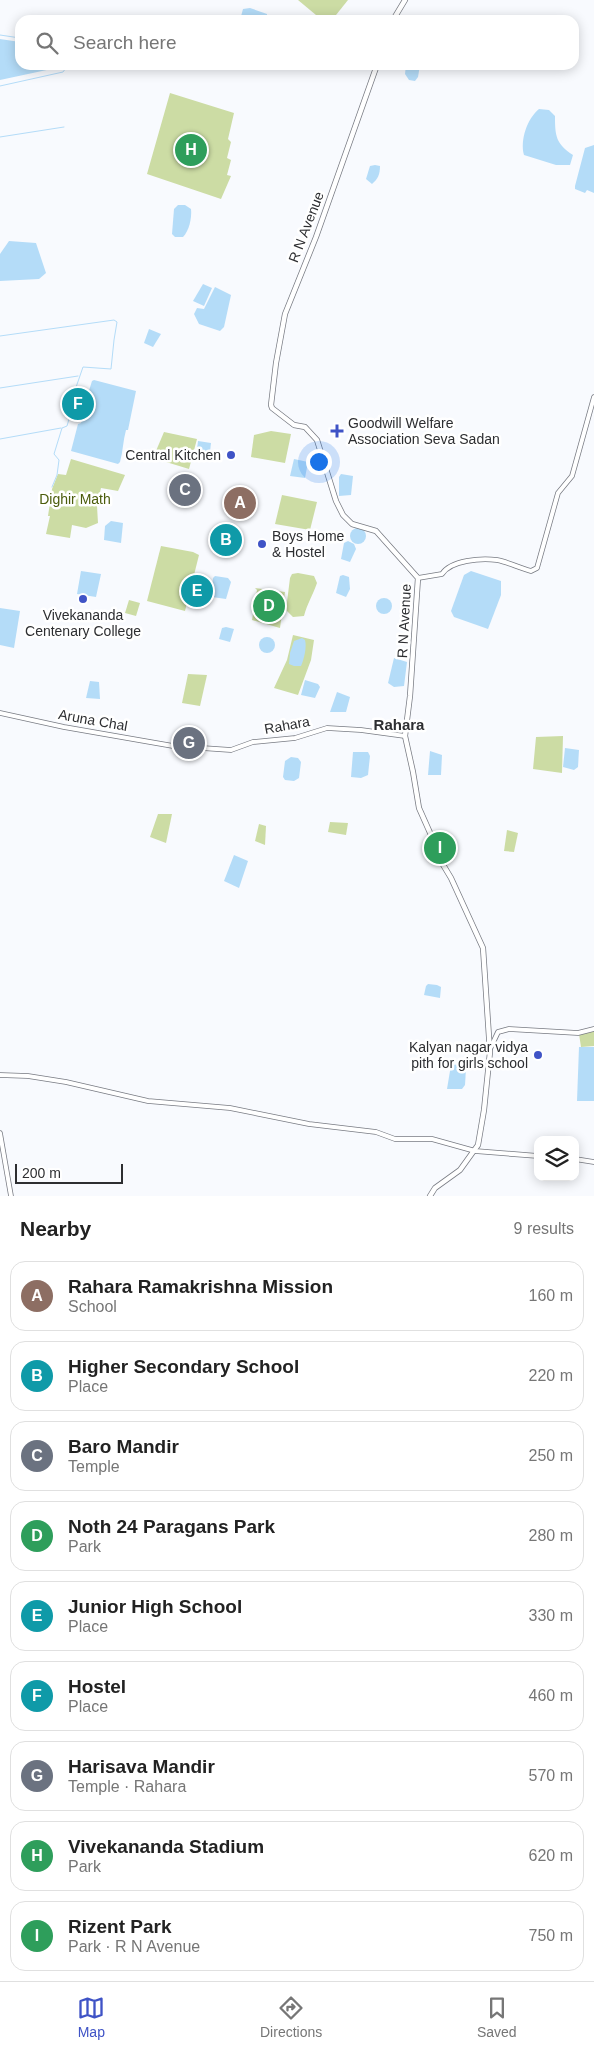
<!DOCTYPE html>
<html lang="en">
<head>
<meta charset="utf-8">
<style>
  :root { --surface:#fff; --page:#f6f6f6; --text:#222; --muted:#767676; --line:#e0e0e0; --accent:#3f53c6 }
  body { margin:0; font-family:Helvetica,sans-serif; background:var(--page); color:var(--text) }
  .controls { position:absolute; right:15px; bottom:15px; display:grid; overflow:hidden; border-radius:10px; box-shadow:0 2px 12px #0003 }
  .controls button { width:45px; height:45px; display:grid; place-items:center; padding:0; border:0; border-bottom:1px solid var(--line); background:var(--surface); color:var(--text); font:25px sans-serif }
  .scale { position:absolute; left:15px; bottom:12px; width:108px; box-sizing:border-box; padding-left:5px; border:2px solid #2d2e31; border-top:0; font-size:14px; line-height:18px; white-space:nowrap; color:#2d2e31; -webkit-text-stroke:4px #fff; paint-order:stroke }
  .you { position:absolute; left:318px; top:461px; width:18px; height:18px; margin:-12px; border:4px solid #fff; border-radius:50%; background:#1a73e8; box-shadow:0 0 0 8px #1a73e833 }
  .badge { display:grid; place-items:center; width:32px; height:32px; border-radius:50%; background:var(--accent); color:#fff; font-size:16px; font-weight:700 }
  .pin { position:absolute; translate:-50% -50%; border:2px solid #fff; box-shadow:0 1px 5px #0006 }
  .list { margin:0; padding:0; list-style:none }
  h2 { display:flex; justify-content:space-between; align-items:center; height:65px; margin:0; padding:0 20px; font-size:21px }
  h2 small { font-size:16px; font-weight:400; color:var(--muted) }
  .list li { display:grid; grid-template-columns:32px 1fr auto; gap:15px; align-items:center; box-sizing:border-box; height:70px; margin:0 10px 10px; padding:0 10px; border:1px solid var(--line); border-radius:15px }
  .list b { display:block; font-size:19px; white-space:nowrap }
  .list p { margin:0; font-size:16px; white-space:nowrap; color:var(--muted) }
  .list em { font-size:16px; font-style:normal; color:var(--muted) }
  .icon { flex:none; width:28px; height:28px; fill:none; stroke:currentColor; stroke-width:2; stroke-linecap:round; stroke-linejoin:round }
  .map { position:relative; flex:none; width:594px; height:1196px; overflow:hidden }
  .search { position:absolute; background:var(--surface); box-shadow:0 2px 12px #0003; left:15px; right:15px; top:15px; height:55px; display:flex; align-items:center; gap:12px; box-sizing:border-box; padding:0 18px; border-radius:15px; color:var(--muted); font-size:19px }
  .sheet { height:785px; background:var(--surface) }
  nav { display:flex; justify-content:space-around; align-items:center; box-sizing:border-box; height:70px; border-top:1px solid var(--line); background:var(--surface); font-size:14px; color:var(--muted) }
  nav a { display:grid; justify-items:center; gap:2px }
  nav .on { color:var(--accent) }
  .map>svg:first-child { display:block }
  .green { fill:#ccdca4 }
  .water { fill:#b4dcf8 }
  .lines { fill:none; stroke-linecap:round; stroke-linejoin:round }
  .stream { stroke:#b4dcf8; stroke-width:1 }
  .secondary-casing { stroke:#787b83; stroke-width:5.5 }
  .primary-casing { stroke:#787b83; stroke-width:6 }
  .secondary { stroke:#fff; stroke-width:4 }
  .primary { stroke:#fff; stroke-width:4.5 }
  .poi-dot { fill:#3f53c6; stroke:#fff; stroke-width:2 }
  .labels { text-anchor:middle; stroke-width:5; stroke-linejoin:round; paint-order:stroke }
  .street-label { font-size:14px; fill:#2d2e31; stroke:#fff }
  .poi-label { font-size:14px; fill:#2d2e31; stroke:#fff; text-anchor:start }
  .park-label { font-size:14px; fill:#4b5c0c; stroke:#fff }
  .neighbourhood-label { font-size:15px; font-weight:bold; fill:#2d2e31; stroke:#fff }
</style>
</head>
<body>
<div class="map">
<svg width="594" height="1196" viewBox="0 0 594 1196">
  <rect width="100%" height="100%" fill="#f8fafe"/>
  <!-- green -->
  <g class="green">
    <path d="M298 0H348L332 20H322Z"/>
    <path d="M170 93 234 113 228 139 231 142 227 158 231 160 227 175 231 176 221 199 147 174Z"/>
    <path d="M271 431 291 434 285 463 251 457 254 435Z"/>
    <path d="M164 432 197 439 189 469 153 458Z"/>
    <path d="M71 459 125 475 118 491 101 488 97 506 98 523 86 528 72 525 70 538 46 534 50 516H48L52 489 58 474 66 475Z"/>
    <path d="M282 495 317 502 310 530 275 524Z"/>
    <path d="M161 546 193 552 199 555 185 611 147 601Z"/>
    <path d="M298 573 314 576 317 583C313 595 307 604 304 616L293 617 286 610 290 578 292 574Z"/>
    <path d="M255 588 285 592 280 628 252 620 257 590Z"/>
    <path d="M129 600 140 603 136 616 125 613Z"/>
    <path d="M293 635 314 640 311 660 298 695 274 688 287 660Z"/>
    <path d="M188 674 207 675 200 706 182 703Z"/>
    <path d="M563 736 562 773 533 769 536 737Z"/>
    <path d="M158 814H172L166 843 150 837Z"/>
    <path d="M330 822 348 823 346 835 328 832Z"/>
    <path d="M259 824 266 826 265 845 255 841Z"/>
    <path d="M507 830 518 833 514 852 504 851Z"/>
    <path d="M594 1030V1046L581 1047 579 1034Z"/>
  </g>
  <!-- water -->
  <g class="water">
    <path d="M250 8 267 14V20H240L243 9Z"/>
    <path d="M0 39 20 42V65H58L56 68 0 80Z"/>
    <path d="M406 65H420L418 77 415 81 409 80 405 74Z"/>
    <path d="M539 109 549 110 555 116C555 136 556 144 573 155L570 165H556L524 155C520 140 527 119 539 109Z"/>
    <path d="M594 145V193L587 190 585 193 575 189V186L585 148Z"/>
    <path d="M375 165 380 166C380 174 378 179 372 184L366 179 370 166Z"/>
    <path d="M178 205H185L191 209C192 218 189 231 183 237H175L172 234 174 209Z"/>
    <path d="M9 241 36 243 46 273 39 279 0 281V254Z"/>
    <path d="M203 284 212 288 204 306 193 301Z"/>
    <path d="M215 287 231 295 224 327 220 331 199 324 194 314 197 308 204 309Z"/>
    <path d="M149 329 161 334 153 347 144 343Z"/>
    <path d="M94 380 136 391 128 430H126C123 441 123 451 120 462L118 464 71 451 78 424 81 423 83 416 82 413 92 381Z"/>
    <path d="M198 441 211 443 209 460 196 457Z"/>
    <path d="M294 459 308 462 305 478 290 476Z"/>
    <path d="M341 474 353 476 351 495 339 496V477Z"/>
    <path d="M111 521 123 523 121 543 104 540 105 526Z"/>
    <circle cx="358" cy="536" r="8"/>
    <path d="M348 541 354 544 356 549 350 562 341 559 344 543Z"/>
    <path d="M81 571 101 574 96 597 77 594Z"/>
    <path d="M471 571 501 581V595L488 629 454 617 451 611 464 575Z"/>
    <path d="M343 575 349 577 350 589 346 597 336 593 340 576Z"/>
    <path d="M215 576 228 578 231 582 226 599 212 597 211 595 213 578Z"/>
    <circle cx="384" cy="606" r="8"/>
    <path d="M0 608 20 611 14 648 0 645Z"/>
    <path d="M226 627 234 629 230 642 219 639 222 628Z"/>
    <circle cx="267" cy="645" r="8"/>
    <path d="M302 638 305 640C307 647 304 659 301 666H294L289 664 290 653 294 641Z"/>
    <path d="M394 658 407 662 404 686 394 687 388 683Z"/>
    <path d="M305 680 318 684 320 687 315 698 301 695Z"/>
    <path d="M90 681 99 682 100 699 86 698Z"/>
    <path d="M337 692 350 697 346 712H330Z"/>
    <path d="M565 748 579 750 578 767 574 770 563 767Z"/>
    <path d="M430 751 442 755 441 775H428Z"/>
    <path d="M353 752H368L370 756 368 775 361 778 351 777Z"/>
    <path d="M291 757 298 758 301 762 299 778 294 781 285 780 283 777 285 761Z"/>
    <path d="M234 855 248 861 239 888 224 881Z"/>
    <path d="M428 984 437 985 441 987 440 998 424 995 426 986Z"/>
    <path d="M579 1047H594V1101H577Z"/>
    <path d="M461 1064 466 1068 465 1085 462 1089H447L450 1071 453 1065Z"/>
  </g>
  <g class="lines">
    <!-- stream -->
    <g class="stream">
      <path d="M0 35 20 38"/>
      <path d="M0 86 63 72 68 65"/>
      <path d="M0 137 64 127"/>
      <path d="M0 336 114 320 117 322 114 340 111 369 83 367 73 396 75 398 67 426 62 428 54 454 59 460 57 475 52 487"/>
      <path d="M0 388 78 376"/>
      <path d="M0 439 61 428"/>
    </g>
    <defs>
      <g id="secondary">
        <path d="M418 578 442 574C451 560 481 558 497 560 508 562 519 568 531 571L537 568 558 493 572 476 594 397"/>
        <path d="M0 713 64 727 173 746 231 750 253 742 295 738 327 728 361 730 405 736"/>
        <path d="M490 1049 498 1032 509 1029 578 1033 594 1029"/>
        <path d="M0 1075 28 1076 66 1082 148 1101 230 1108 309 1124 376 1132 395 1139H432L475 1151 538 1156"/>
        <path d="M0 1133 11 1196"/>
        <path d="M575 1159 594 1162"/>
      </g>
      <g id="primary">
        <path d="M393 20 405 0"/>
        <path d="M377 65 316 237 285 314 276 363 271 405 272 408 294 425 305 427 317 440 336 501 343 515 352 524 376 531 418 578 410 696 405 736 413 772 419 808 435 844 439 858 451 878 483 948 490 1052 484 1110 478 1145 460 1170 435 1188 430 1196"/>
      </g>
    </defs>
    <!-- secondary casing -->
    <use href="#secondary" class="secondary-casing"/>
    <!-- primary casing -->
    <use href="#primary" class="primary-casing"/>
    <!-- secondary -->
    <use href="#secondary" class="secondary"/>
    <!-- primary -->
    <use href="#primary" class="primary"/>
  </g>
  <!-- markers -->
  <g class="poi-dot">
    <path d="M334.5 423.5h5v5h5v5h-5v5h-5v-5h-5v-5h5z"/>
    <circle cx="231" cy="455" r="5"/>
    <circle cx="262" cy="544" r="5"/>
    <circle cx="83" cy="599" r="5"/>
    <circle cx="538" cy="1055" r="5"/>
  </g>
  <g class="labels">
    <!-- street labels -->
    <g class="street-label">
      <text transform="translate(306 227) rotate(-69)" y="5">R N Avenue</text>
      <text transform="translate(404 621) rotate(-87)" y="5">R N Avenue</text>
      <text transform="translate(93 720) rotate(10)" y="5">Aruna Chal</text>
      <text transform="translate(287 725) rotate(-10)" y="5">Rahara</text>
    </g>
    <!-- poi labels -->
    <g class="poi-label">
      <text x="348" y="428">Goodwill Welfare<tspan x="348" dy="16">Association Seva Sadan</tspan></text>
      <text x="221" y="460" text-anchor="end">Central Kitchen</text>
      <text x="272" y="541">Boys Home<tspan x="272" dy="16">&amp; Hostel</tspan></text>
      <text x="83" y="620" text-anchor="middle">Vivekananda<tspan x="83" dy="16">Centenary College</tspan></text>
      <text x="528" y="1052" text-anchor="end">Kalyan nagar vidya<tspan x="528" dy="16">pith for girls school</tspan></text>
    </g>
    <!-- park labels -->
    <g class="park-label">
      <text x="75" y="504">Dighir Math</text>
    </g>
    <!-- neighbourhood labels -->
    <g class="neighbourhood-label">
      <text x="399" y="730">Rahara</text>
    </g>
  </g>
</svg>
<div class="controls">
<button><svg class="icon" aria-label="layers" viewBox="0 0 24 24"><path d="M12 4l9 5-9 5-9-5zM3 14l9 5 9-5"/></svg></button>
</div>
<div class="scale">200 m</div>
<div class="you"></div>
<div class="pin badge" style="left:240px;top:503px;background:#8d6e63">A</div>
<div class="pin badge" style="left:226px;top:540px;background:#0f9aa8">B</div>
<div class="pin badge" style="left:185px;top:490px;background:#6b7280">C</div>
<div class="pin badge" style="left:269px;top:606px;background:#2e9e5b">D</div>
<div class="pin badge" style="left:197px;top:591px;background:#0f9aa8">E</div>
<div class="pin badge" style="left:78px;top:404px;background:#0f9aa8">F</div>
<div class="pin badge" style="left:189px;top:743px;background:#6b7280">G</div>
<div class="pin badge" style="left:191px;top:150px;background:#2e9e5b">H</div>
<div class="pin badge" style="left:440px;top:848px;background:#2e9e5b">I</div>
<div class="search"><svg class="icon" aria-label="search" viewBox="0 0 24 24"><circle cx="10" cy="10" r="6"/><path d="M15 15l6 6"/></svg>Search here</div>
</div>
<section class="sheet">
<h2>Nearby<small>9 results</small></h2>
<ul class="list">
<li><span class="badge" style="background:#8d6e63">A</span><div><b>Rahara Ramakrishna Mission</b><p>School</p></div><em>160 m</em></li>
<li><span class="badge" style="background:#0f9aa8">B</span><div><b>Higher Secondary School</b><p>Place</p></div><em>220 m</em></li>
<li><span class="badge" style="background:#6b7280">C</span><div><b>Baro Mandir</b><p>Temple</p></div><em>250 m</em></li>
<li><span class="badge" style="background:#2e9e5b">D</span><div><b>Noth 24 Paragans Park</b><p>Park</p></div><em>280 m</em></li>
<li><span class="badge" style="background:#0f9aa8">E</span><div><b>Junior High School</b><p>Place</p></div><em>330 m</em></li>
<li><span class="badge" style="background:#0f9aa8">F</span><div><b>Hostel</b><p>Place</p></div><em>460 m</em></li>
<li><span class="badge" style="background:#6b7280">G</span><div><b>Harisava Mandir</b><p>Temple · Rahara</p></div><em>570 m</em></li>
<li><span class="badge" style="background:#2e9e5b">H</span><div><b>Vivekananda Stadium</b><p>Park</p></div><em>620 m</em></li>
<li><span class="badge" style="background:#2e9e5b">I</span><div><b>Rizent Park</b><p>Park · R N Avenue</p></div><em>750 m</em></li>
</ul>
</section>
<nav>
<a class="on"><svg class="icon" aria-label="map" viewBox="0 0 24 24"><path d="M3 6l6-2 6 2 6-2v14l-6 2-6-2-6 2zM9 4v14M15 6v14"/></svg>Map</a>
<a><svg class="icon" aria-label="directions" viewBox="0 0 24 24"><path d="M12 3l9 9-9 9-9-9zM9 14v-3h6M13 9l2 2-2 2"/></svg>Directions</a>
<a><svg class="icon" aria-label="saved" viewBox="0 0 24 24"><path d="M7 4h10v16l-5-4-5 4z"/></svg>Saved</a>
</nav>
</body>
</html>
